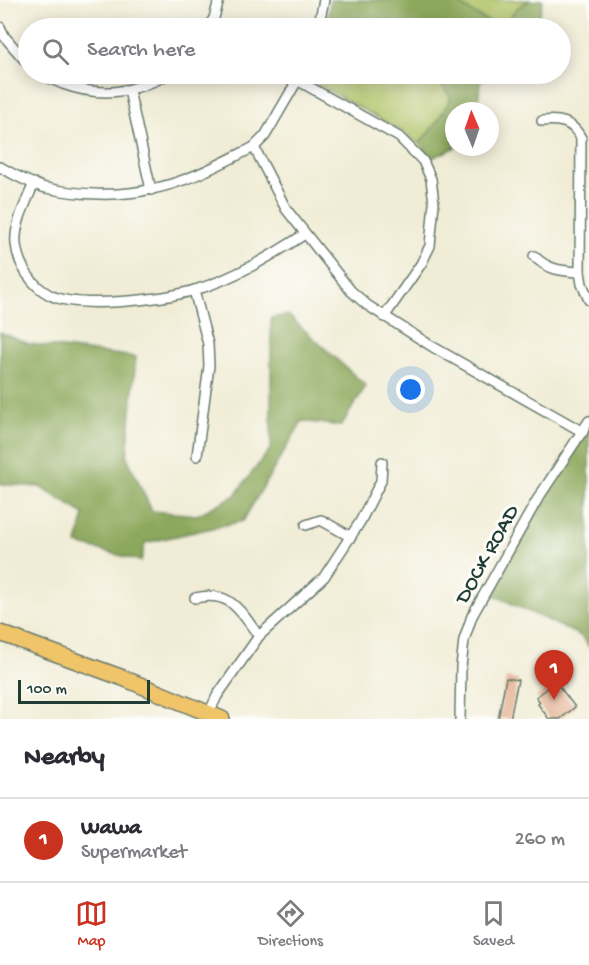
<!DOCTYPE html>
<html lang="en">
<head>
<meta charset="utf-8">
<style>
  :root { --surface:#fff; --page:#f7f7f7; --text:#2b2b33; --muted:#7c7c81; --line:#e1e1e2; --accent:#c8321e }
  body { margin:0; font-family:"Gochi Hand",sans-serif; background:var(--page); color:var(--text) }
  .compass { position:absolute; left:445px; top:102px; width:54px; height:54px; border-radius:50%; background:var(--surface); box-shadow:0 3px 15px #0003; rotate:358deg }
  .scale { position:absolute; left:18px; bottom:15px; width:132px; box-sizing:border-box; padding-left:6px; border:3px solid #1f3d34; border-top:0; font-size:16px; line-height:21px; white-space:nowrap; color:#1f3d34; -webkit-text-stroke:4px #fdfcf7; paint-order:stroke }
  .you { position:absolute; left:411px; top:390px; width:21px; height:21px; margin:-15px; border:4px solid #fff; border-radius:50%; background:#1a73e8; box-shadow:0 0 0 9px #1a73e833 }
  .badge { display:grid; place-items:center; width:39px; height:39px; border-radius:50%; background:var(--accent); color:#fff; font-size:20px; font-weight:700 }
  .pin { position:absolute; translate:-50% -50px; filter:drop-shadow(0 2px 3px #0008) }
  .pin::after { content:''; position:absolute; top:32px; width:21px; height:18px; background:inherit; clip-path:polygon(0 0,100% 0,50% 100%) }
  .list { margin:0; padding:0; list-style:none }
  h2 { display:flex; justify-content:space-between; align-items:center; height:78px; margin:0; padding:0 24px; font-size:26px }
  h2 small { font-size:20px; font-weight:400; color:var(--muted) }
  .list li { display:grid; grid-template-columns:39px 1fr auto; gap:18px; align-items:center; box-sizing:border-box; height:84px; padding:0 24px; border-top:2px solid var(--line) }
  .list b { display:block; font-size:22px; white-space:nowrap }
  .list p { margin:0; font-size:20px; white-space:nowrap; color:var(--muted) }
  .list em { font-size:20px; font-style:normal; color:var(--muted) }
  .icon { flex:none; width:33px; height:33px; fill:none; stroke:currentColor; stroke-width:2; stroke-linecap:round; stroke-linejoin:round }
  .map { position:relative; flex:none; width:589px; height:719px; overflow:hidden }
  .search { position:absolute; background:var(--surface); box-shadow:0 3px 15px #0003; left:18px; right:18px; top:18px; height:66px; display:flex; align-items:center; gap:15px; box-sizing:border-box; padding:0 21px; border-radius:33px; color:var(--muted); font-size:22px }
  .sheet { height:162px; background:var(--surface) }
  nav { display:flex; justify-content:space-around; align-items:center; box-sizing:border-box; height:84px; border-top:2px solid var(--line); background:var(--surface); font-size:16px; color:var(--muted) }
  nav a { display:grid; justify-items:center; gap:3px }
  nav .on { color:var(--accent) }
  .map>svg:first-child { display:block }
  .green { fill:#b0c266; stroke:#68804d; stroke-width:1.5 }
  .forest { fill:#8ca85b; stroke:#567248; stroke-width:1.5 }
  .building { fill:#e2ab8a }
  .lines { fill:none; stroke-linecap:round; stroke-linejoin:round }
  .street-casing { stroke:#687a6c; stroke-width:12 }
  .primary-casing { stroke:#687a6c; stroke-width:18 }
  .street { stroke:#fff; stroke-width:9 }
  .primary { stroke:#f0c469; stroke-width:15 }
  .labels { text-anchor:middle; stroke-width:6; stroke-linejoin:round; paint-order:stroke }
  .street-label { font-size:22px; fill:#1f3d34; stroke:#fdfcf7 }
</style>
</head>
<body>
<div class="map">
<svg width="589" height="719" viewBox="0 0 589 719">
  <rect width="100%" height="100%" fill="#fdfcf7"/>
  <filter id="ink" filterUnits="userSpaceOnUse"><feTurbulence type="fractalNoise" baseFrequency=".0167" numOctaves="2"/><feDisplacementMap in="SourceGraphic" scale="12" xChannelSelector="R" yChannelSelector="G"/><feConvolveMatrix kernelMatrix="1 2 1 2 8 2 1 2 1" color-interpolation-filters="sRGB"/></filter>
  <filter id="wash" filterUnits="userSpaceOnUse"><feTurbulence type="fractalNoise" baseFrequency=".008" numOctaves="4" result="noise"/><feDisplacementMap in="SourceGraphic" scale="24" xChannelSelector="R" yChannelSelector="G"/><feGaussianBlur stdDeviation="1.35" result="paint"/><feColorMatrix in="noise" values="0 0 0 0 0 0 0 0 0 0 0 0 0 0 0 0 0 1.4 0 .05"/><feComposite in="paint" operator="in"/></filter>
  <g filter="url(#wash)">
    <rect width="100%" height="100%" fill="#f0ecd5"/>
    <!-- green -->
    <g class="green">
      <path d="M461 0H529L517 8 503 27 483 19 460 5Z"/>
      <path d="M311 74H427L439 81 451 98 438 121 419 144 405 133 315 83 311 78Z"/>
    </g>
    <!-- forest -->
    <g class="forest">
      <path d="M330 0H461L460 5 483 19 503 27C517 9 518 0 543 0L536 28H327Z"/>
      <path d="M427 74H498L480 81 478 111H454V147H456L430 159 419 144 438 121 451 98 439 81Z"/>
      <path d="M288 315 366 386 341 426 302 421 243 521 145 543 141 561 77 544 84 514 40 487 0 484V332L29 344 136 357 127 457 152 511 197 515 234 496 271 448V318Z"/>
      <path d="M589 414V647L581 636 487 592Z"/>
    </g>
    <g id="blocks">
      <!-- building -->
      <g class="building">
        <path d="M506 678 518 680 510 719H498Z"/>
        <path d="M556 682 575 707 560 719H549L538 704 540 702 536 697Z"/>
      </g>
    </g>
  </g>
  <g filter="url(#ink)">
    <use href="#blocks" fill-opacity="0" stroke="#687a6c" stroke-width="1.5"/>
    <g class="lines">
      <defs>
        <g id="street">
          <path d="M0 27 4 36 28 64"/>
          <path d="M208 28 214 18 219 0"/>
          <path d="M318 28 324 0"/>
          <path d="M42 74C48 78 56 81 63 84 102 98 133 93 169 74"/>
          <path d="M301 74 265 136 254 147 286 209 351 291 367 305 433 347 583 432"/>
          <path d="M297 80 399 137 423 161 431 179 434 203 430 246 421 264 384 317"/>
          <path d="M129 90 151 190"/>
          <path d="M542 121C559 119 572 121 581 138L580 272 582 284 589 300"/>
          <path d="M0 167C15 175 30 184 46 188 79 195 120 197 152 189 188 182 222 163 254 147"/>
          <path d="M34 183C27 201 14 224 16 244 18 265 32 286 50 295 79 310 164 299 195 290 235 278 271 256 305 234"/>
          <path d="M534 256C548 270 561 271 580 272"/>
          <path d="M194 290 208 344 209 366 197 456"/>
          <path d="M306 525 321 520 351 537"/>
          <path d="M195 598C231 590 239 610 259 636"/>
          <path d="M209 713 217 696 259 636 324 577 360 522 381 481 382 462"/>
          <path d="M460 719 461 667 464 640 472 616 537 500 589 421"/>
        </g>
        <path id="primary" d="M0 633 123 678 222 719"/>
      </defs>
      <!-- street casing -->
      <use href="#street" class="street-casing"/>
      <!-- primary casing -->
      <use href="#primary" class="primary-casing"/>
      <!-- street -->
      <use href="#street" class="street"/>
      <!-- primary -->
      <use href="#primary" class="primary"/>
    </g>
  </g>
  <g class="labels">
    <!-- street labels -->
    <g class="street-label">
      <text transform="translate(485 553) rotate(-61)" y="8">DOCK ROAD</text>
    </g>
  </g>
</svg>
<svg class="compass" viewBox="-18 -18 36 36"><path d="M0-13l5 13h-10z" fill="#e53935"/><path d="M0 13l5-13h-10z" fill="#7c7c81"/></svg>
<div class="scale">100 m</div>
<div class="you"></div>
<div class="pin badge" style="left:554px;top:700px">1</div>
<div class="search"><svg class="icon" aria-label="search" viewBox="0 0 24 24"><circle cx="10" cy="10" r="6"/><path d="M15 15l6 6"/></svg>Search here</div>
</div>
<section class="sheet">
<h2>Nearby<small></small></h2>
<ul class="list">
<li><span class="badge">1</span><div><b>Wawa</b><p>Supermarket</p></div><em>260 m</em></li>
</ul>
</section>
<nav>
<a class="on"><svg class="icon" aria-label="map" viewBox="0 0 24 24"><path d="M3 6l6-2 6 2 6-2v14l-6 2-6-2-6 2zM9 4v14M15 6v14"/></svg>Map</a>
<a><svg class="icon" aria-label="directions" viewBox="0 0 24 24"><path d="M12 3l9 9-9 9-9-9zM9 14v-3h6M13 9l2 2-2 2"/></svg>Directions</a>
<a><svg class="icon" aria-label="saved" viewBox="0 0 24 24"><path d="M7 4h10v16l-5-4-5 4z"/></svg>Saved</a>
</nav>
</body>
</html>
